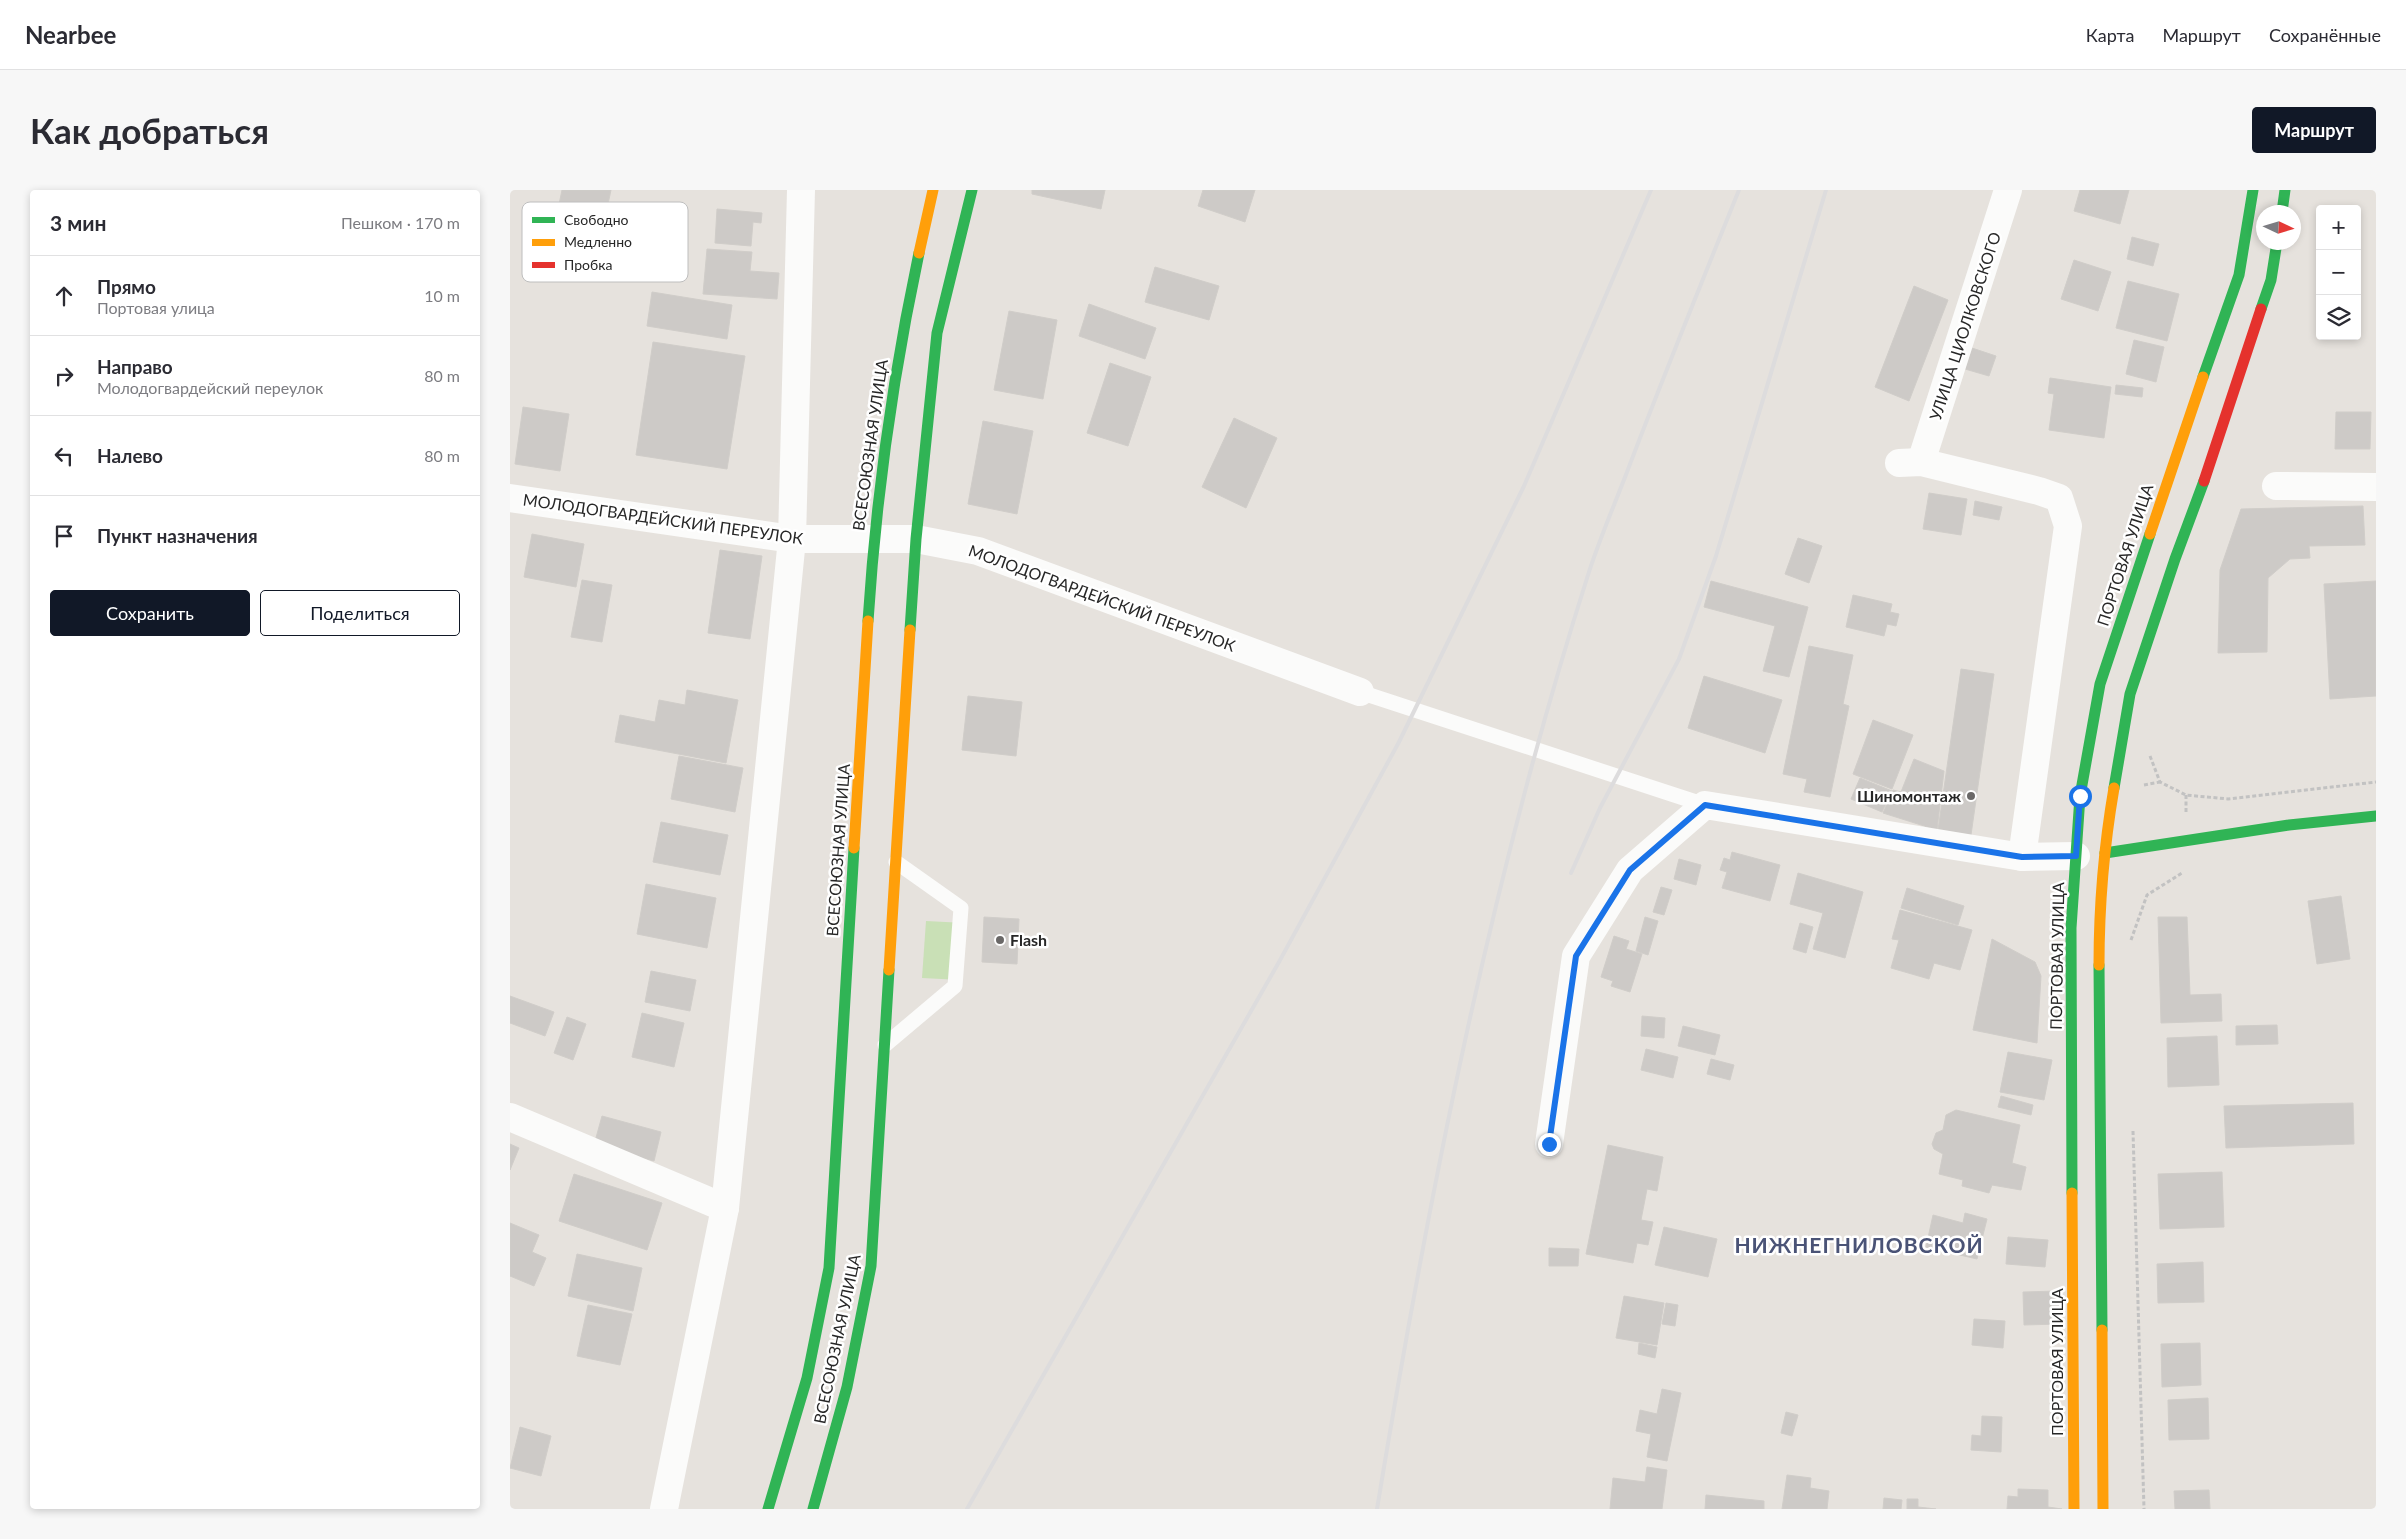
<!DOCTYPE html>
<html lang="ru">
<head>
<meta charset="utf-8">
<style>
  :root { --surface:#fff; --page:#f7f7f7; --text:#2b2b33; --muted:#7c7c81; --line:#e1e1e2; --accent:#111827 }
  body { margin:0; font-family:Lato,sans-serif; background:var(--page); color:var(--text) }
  .controls { position:absolute; right:15px; top:15px; display:grid; overflow:hidden; border-radius:5px; box-shadow:0 2px 8px #0003 }
  .controls button { width:45px; height:45px; display:grid; place-items:center; padding:0; border:0; border-bottom:1px solid var(--line); background:var(--surface); color:var(--text); font:25px sans-serif }
  .compass { position:absolute; left:1746px; top:15px; width:45px; height:45px; border-radius:50%; background:var(--surface); box-shadow:0 2px 8px #0003; rotate:94deg }
  .stop { position:absolute; width:15px; height:15px; margin:-11px; border:4px solid #1a73e8; border-radius:50%; background:#fff }
  .stop.end { background:#1a73e8; border-color:#fff; box-shadow:0 1px 5px #0008 }
  .list { margin:0; padding:0; list-style:none }
  h2 { display:flex; justify-content:space-between; align-items:center; height:65px; margin:0; padding:0 20px; font-size:21px }
  h2 small { font-size:16px; font-weight:400; color:var(--muted) }
  .list li { display:grid; grid-template-columns:32px 1fr auto; gap:15px; align-items:center; box-sizing:border-box; height:80px; padding:0 20px; border-top:1px solid var(--line) }
  .list b { display:block; font-size:19px; white-space:nowrap }
  .list p { margin:0; font-size:16px; white-space:nowrap; color:var(--muted) }
  .list em { font-size:16px; font-style:normal; color:var(--muted) }
  .actions { display:flex; gap:10px; padding:15px 20px }
  .actions a { flex:1; padding:11px 0; border:1px solid var(--accent); border-radius:5px; text-align:center; font-size:18px; color:var(--accent) }
  .actions .main { background:var(--accent); color:#fff }
  .icon { flex:none; width:28px; height:28px; fill:none; stroke:currentColor; stroke-width:2; stroke-linecap:round; stroke-linejoin:round }
  .map { position:relative; flex:none; width:1866px; height:1319px; overflow:hidden; border-radius:5px }
  header { display:flex; align-items:center; gap:30px; box-sizing:border-box; height:70px; padding:0 25px; background:var(--surface); border-bottom:1px solid var(--line) }
  header strong { font-size:24px }
  nav { display:flex; gap:28px; margin-inline-start:auto; font-size:18px }
  .intro { display:flex; align-items:center; justify-content:space-between; box-sizing:border-box; height:120px; padding:0 30px }
  h1 { margin:0; font-size:35px }
  .button { padding:12px 22px; border-radius:5px; background:var(--accent); color:#fff; font-size:18px; font-weight:700 }
  main { display:flex; gap:30px; padding:0 30px }
  aside { flex:1; background:var(--surface); border-radius:5px; box-shadow:0 2px 8px #0003 }
  .map>svg:first-child { display:block }
  .green { fill:#c9e0b6 }
  .building { fill:#cdcac7; stroke:#d0cdc9 }
  .lines { fill:none; stroke-linecap:round; stroke-linejoin:round }
  .path { stroke:#c2c2c2; stroke-width:3; stroke-dasharray:4 2.5; stroke-linecap:butt }
  .lane { stroke:#fbfbfa; stroke-width:15 }
  .street { stroke:#fbfbfa; stroke-width:28 }
  .fast { stroke:#30b455; stroke-width:11 }
  .slow { stroke:#ff9f0a; stroke-width:11 }
  .jam { stroke:#e5322d; stroke-width:11 }
  .rail { stroke:#dddcdd; stroke-width:4 }
  .route { stroke:#1a73e8; stroke-width:6 }
  .poi-dot { fill:#6a6867; stroke:#fff; stroke-width:2 }
  .labels { text-anchor:middle; stroke-width:5; stroke-linejoin:round; paint-order:stroke }
  .street-label { font-size:16px; fill:#272727; stroke:#fff }
  .poi-label { font-size:16px; font-weight:bold; fill:#272727; stroke:#fff; text-anchor:end }
  .district-label { font-size:21px; font-weight:bold; letter-spacing:1px; fill:#4a5376; stroke:#fff }
  .key { fill:#fff; stroke:#bebebe; stroke-width:1 }
  .key-label { font-size:14px; fill:#272727 }
</style>
</head>
<body>
<header>
<strong>Nearbee</strong>
<nav><a>Карта</a><a>Маршрут</a><a>Сохранённые</a></nav>
</header>
<div class="intro"><h1>Как добраться</h1><a class="button">Маршрут</a></div>
<main>
<aside>
<h2>3 мин<small>Пешком · 170 m</small></h2>
<ul class="list">
<li><svg class="icon" aria-label="ahead" viewBox="0 0 24 24"><path d="M12 20V5M6 11l6-6 6 6"/></svg><div><b>Прямо</b><p>Портовая улица</p></div><em>10 m</em></li>
<li><svg class="icon" aria-label="right" viewBox="0 0 24 24"><path d="M7 20v-9h11M14 6l5 5-5 5"/></svg><div><b>Направо</b><p>Молодогвардейский переулок</p></div><em>80 m</em></li>
<li><svg class="icon" aria-label="left" viewBox="0 0 24 24"><path d="M17 20v-9H6M10 6l-5 5 5 5"/></svg><div><b>Налево</b></div><em>80 m</em></li>
<li><svg class="icon" aria-label="arrive" viewBox="0 0 24 24"><path d="M6 21V4h12l-3 4 3 4H6"/></svg><div><b>Пункт назначения</b></div></li>
</ul>
<div class="actions"><a class="main">Сохранить</a><a>Поделиться</a></div>
</aside>
<div class="map">
<svg width="1866" height="1319" viewBox="0 0 1866 1319">
  <rect width="100%" height="100%" fill="#e6e2dd"/>
  <!-- green -->
  <path class="green" d="M416 731 455 733 451 790 412 788Z"/>
  <!-- building -->
  <g class="building">
    <path d="M52 0H101L87 66 40 57Z"/>
    <path d="M522 0H595L591 19 522 4Z"/>
    <path d="M693 0H745L735 32 688 16Z"/>
    <path d="M1570 0H1619L1610 34 1564 21Z"/>
    <path d="M207 19 252 23 251 33 243 32 241 56 205 53Z"/>
    <path d="M1622 47 1649 54 1643 76 1617 69Z"/>
    <path d="M197 59 242 62 240 81 269 83 267 109 193 104Z"/>
    <path d="M1564 70 1601 82 1588 121 1551 109Z"/>
    <path d="M645 77 709 96 699 130 635 112Z"/>
    <path d="M1618 91 1669 104 1657 151 1606 138Z"/>
    <path d="M1404 96 1438 110 1399 211 1365 197Z"/>
    <path d="M142 102 222 115 217 149 137 136Z"/>
    <path d="M579 114 646 138 635 169 569 146Z"/>
    <path d="M499 121 547 130 533 209 484 200Z"/>
    <path d="M1624 150 1654 157 1646 192 1616 184Z"/>
    <path d="M143 152 235 166 217 279 126 265Z"/>
    <path d="M1462 158 1486 166 1479 186 1455 179Z"/>
    <path d="M600 173 641 187 618 256 577 243Z"/>
    <path d="M1540 188 1601 197 1594 248 1539 240 1544 204 1538 203Z"/>
    <path d="M1606 195 1633 198 1632 207 1605 204Z"/>
    <path d="M13 217 59 224 50 281 5 274Z"/>
    <path d="M1826 222H1861L1860 259H1825Z"/>
    <path d="M724 228 767 248 736 318 692 297Z"/>
    <path d="M473 231 523 241 507 324 458 314Z"/>
    <path d="M1419 303 1457 309 1451 345 1413 339Z"/>
    <path d="M1465 311 1492 317 1489 330 1463 325Z"/>
    <path d="M1853 316 1855 355 1799 356 1800 368 1780 369 1758 388 1757 462 1708 463 1710 380 1731 319Z"/>
    <path d="M22 344 74 354 66 397 14 387Z"/>
    <path d="M1288 348 1312 356 1299 393 1275 384Z"/>
    <path d="M210 360 252 366 240 449 198 443Z"/>
    <path d="M72 390 102 395 92 452 61 447Z"/>
    <path d="M1201 391 1298 417 1279 487 1253 481 1265 436 1194 417Z"/>
    <path d="M1866 391V506L1820 509 1814 394Z"/>
    <path d="M1343 405 1382 414 1380 422 1389 424 1386 436 1377 434 1374 446 1336 437Z"/>
    <path d="M1299 456 1343 465 1333 514 1339 516 1320 607 1294 602 1297 589 1273 584Z"/>
    <path d="M1451 479 1484 484 1461 645 1428 640Z"/>
    <path d="M1194 486 1272 510 1255 563 1178 538Z"/>
    <path d="M177 500 228 510 216 573 105 552 110 525 145 532 149 510 175 515Z"/>
    <path d="M458 506 512 512 506 566 452 560Z"/>
    <path d="M1363 530 1403 545 1382 599 1343 584Z"/>
    <path d="M169 566 233 578 225 622 161 609Z"/>
    <path d="M1404 569 1434 581 1427 640 1373 623 1383 600 1391 602Z"/>
    <path d="M1350 588 1382 601 1372 622 1341 609Z"/>
    <path d="M151 632 218 645 210 685 143 672Z"/>
    <path d="M1222 662 1270 675 1260 711 1212 698 1217 682 1210 680 1214 668 1220 670Z"/>
    <path d="M1169 669 1191 675 1186 695 1164 689Z"/>
    <path d="M1288 683 1353 702 1335 768 1303 759 1313 723 1280 714Z"/>
    <path d="M136 694 206 708 197 758 127 744Z"/>
    <path d="M1151 697 1162 700 1154 725 1143 722Z"/>
    <path d="M1397 698 1454 716 1448 735 1391 718Z"/>
    <path d="M1831 706 1840 769 1807 774 1798 711Z"/>
    <path d="M1390 720 1462 740 1450 780 1424 773 1419 789 1381 778 1389 750 1382 749Z"/>
    <path d="M474 727 509 729 507 774 472 772Z"/>
    <path d="M1135 727 1148 731 1138 765 1126 761Z"/>
    <path d="M1648 727H1677L1680 805 1711 804 1712 831 1651 833Z"/>
    <path d="M1290 733 1303 737 1296 763 1283 759Z"/>
    <path d="M1104 746 1119 751 1116 759 1132 764 1120 802 1101 796 1103 791 1091 787Z"/>
    <path d="M1482 749 1525 772 1531 786 1527 853 1463 840Z"/>
    <path d="M141 781 186 790 180 821 135 812Z"/>
    <path d="M0 806 44 822 35 846 0 833Z"/>
    <path d="M132 823 174 833 164 877 122 867Z"/>
    <path d="M1132 826 1155 828 1154 848 1131 846Z"/>
    <path d="M57 827 76 834 63 870 44 863Z"/>
    <path d="M1767 835 1768 854 1726 855V836Z"/>
    <path d="M1173 836 1210 845 1205 865 1168 856Z"/>
    <path d="M1707 846 1709 895 1658 897 1657 848Z"/>
    <path d="M1136 859 1168 867 1163 888 1131 880Z"/>
    <path d="M1498 862 1542 870 1534 910 1490 902Z"/>
    <path d="M1201 869 1224 875 1220 890 1197 884Z"/>
    <path d="M1491 906 1523 915 1521 925 1488 917Z"/>
    <path d="M1843 913 1844 954 1716 958 1714 916Z"/>
    <path d="M1446 920 1510 935 1502 973 1516 977 1511 1000 1482 995 1479 1003 1452 996 1453 990 1429 984 1433 964 1424 959 1422 954 1426 943 1433 940 1436 925Z"/>
    <path d="M92 926 151 942 144 971 84 955Z"/>
    <path d="M0 954 9 958 0 980Z"/>
    <path d="M1098 955 1153 967 1147 1001 1137 999 1131 1030 1143 1032 1138 1055 1127 1053 1123 1073 1076 1064Z"/>
    <path d="M1712 982 1714 1037 1650 1039 1648 984Z"/>
    <path d="M64 984 152 1013 137 1060 49 1031Z"/>
    <path d="M1455 1023 1477 1029 1467 1069 1416 1057 1423 1025 1453 1033Z"/>
    <path d="M0 1033 29 1045 22 1062 36 1068 24 1096 0 1086Z"/>
    <path d="M1154 1037 1207 1049 1198 1087 1145 1075Z"/>
    <path d="M1498 1047 1538 1050 1535 1077 1496 1074Z"/>
    <path d="M1039 1058 1069 1059 1068 1076H1039Z"/>
    <path d="M67 1064 132 1078 123 1121 58 1106Z"/>
    <path d="M1693 1072 1694 1112 1648 1113 1647 1074Z"/>
    <path d="M1548 1101 1550 1134 1514 1135 1513 1102Z"/>
    <path d="M1114 1106 1154 1113 1147 1155 1106 1148Z"/>
    <path d="M1156 1113 1168 1115 1165 1136 1152 1134Z"/>
    <path d="M78 1115 122 1124 110 1175 67 1166Z"/>
    <path d="M1464 1129 1495 1131 1493 1158 1462 1155Z"/>
    <path d="M1129 1153 1147 1157 1145 1168 1128 1164Z"/>
    <path d="M1690 1153 1691 1195 1652 1197 1651 1154Z"/>
    <path d="M1152 1199 1171 1203 1157 1271 1137 1267 1141 1244 1126 1241 1130 1220 1147 1224Z"/>
    <path d="M1698 1208 1699 1249 1659 1250 1658 1210Z"/>
    <path d="M1276 1222 1288 1225 1282 1246 1271 1243Z"/>
    <path d="M1472 1226 1492 1227 1491 1262 1461 1260 1462 1245 1471 1246Z"/>
    <path d="M10 1237 41 1246 31 1286 0 1278Z"/>
    <path d="M1137 1277 1157 1280 1152 1319H1100L1103 1288 1135 1292Z"/>
    <path d="M1277 1285 1301 1288 1300 1298 1319 1301 1317 1319H1272Z"/>
    <path d="M1508 1299 1538 1300V1317L1552 1319H1497L1498 1306 1508 1307Z"/>
    <path d="M1699 1300 1700 1319H1665L1664 1301Z"/>
    <path d="M1196 1305 1254 1311V1319H1195Z"/>
    <path d="M1374 1308 1392 1310 1391 1319H1373Z"/>
    <path d="M1397 1309H1408V1317L1426 1319H1397Z"/>
  </g>
  <g class="lines">
    <!-- path -->
    <g class="path">
      <path d="M1640 566 1650 592 1676 605 1718 609 1866 592"/>
      <path d="M1634 595 1650 592"/>
      <path d="M1676 622V605"/>
      <path d="M1621 750 1637 705 1672 683"/>
      <path d="M1623 941 1634 1319"/>
    </g>
    <!-- lane -->
    <g class="lane">
      <path d="M850 502 1195 615"/>
      <path d="M375 855 445 796 451 718 386 672"/>
    </g>
    <!-- street -->
    <g class="street">
      <path d="M1411 272 1498 0"/>
      <path d="M1389 273 1411 272 1529 301 1549 308 1558 336 1512 667"/>
      <path d="M1766 296 1866 297"/>
      <path d="M0 308 282 349H406L468 361 850 502"/>
      <path d="M0 927 215 1018"/>
      <path d="M1039 954 1066 766 1120 680 1195 615 1512 667 1566 666"/>
      <path d="M154 1319 215 1018 282 349 291 0"/>
    </g>
    <!-- fast -->
    <g class="fast">
      <path d="M1772 22 1775 0"/>
      <path d="M1751 119 1761 90 1767 52"/>
      <path d="M1693 187 1729 85 1743 0"/>
      <path d="M358 431C366 307 383 185 409 63"/>
      <path d="M400 440 406 349 427 143 462 0"/>
      <path d="M1604 598 1620 504 1665 369 1694 291"/>
      <path d="M1595 663 1779 635 1866 626"/>
      <path d="M1589 775 1592 1140"/>
      <path d="M1562 1003 1561 738 1570 606 1590 494 1640 344"/>
      <path d="M258 1319 297 1188 319 1078 344 658"/>
      <path d="M303 1319 337 1197 361 1076 379 780"/>
    </g>
    <!-- slow -->
    <g class="slow">
      <path d="M409 63 423 0"/>
      <path d="M1640 344 1693 187"/>
      <path d="M344 658 358 431"/>
      <path d="M1589 775C1589 716 1594 656 1604 598"/>
      <path d="M379 780 400 440"/>
      <path d="M1562 1003 1564 1319"/>
      <path d="M1592 1140 1593 1319"/>
    </g>
    <!-- jam -->
    <path class="jam" d="M1694 291 1751 119"/>
    <!-- rail -->
    <g class="rail">
      <path d="M1061 683 1090 618 1169 469 1206 366 1316 0"/>
      <path d="M457 1319 769 772 889 552 1014 296 1141 0"/>
      <path d="M867 1319C919 1004 981 689 1078 385 1089 350 1104 316 1117 282 1153 187 1191 94 1229 0"/>
    </g>
  </g>
  <g class="lines">
    <!-- route -->
    <path class="route" d="M1039 954 1066 766 1120 680 1195 615 1512 667 1566 666 1570 606"/>
  </g>
  <!-- markers -->
  <g class="poi-dot">
    <circle cx="1461" cy="606" r="5"/>
    <circle cx="490" cy="750" r="5"/>
  </g>
  <g class="labels">
    <!-- street labels -->
    <g class="street-label">
      <text transform="translate(1455 136) rotate(-72)" y="6">УЛИЦА ЦИОЛКОВСКОГО</text>
      <text transform="translate(360 255) rotate(-82)" y="6">ВСЕСОЮЗНАЯ УЛИЦА</text>
      <text transform="translate(153 329) rotate(8)" y="6">МОЛОДОГВАРДЕЙСКИЙ ПЕРЕУЛОК</text>
      <text transform="translate(1615 365) rotate(-72)" y="6">ПОРТОВАЯ УЛИЦА</text>
      <text transform="translate(592 408) rotate(20)" y="6">МОЛОДОГВАРДЕЙСКИЙ ПЕРЕУЛОК</text>
      <text transform="translate(328 660) rotate(-86)" y="6">ВСЕСОЮЗНАЯ УЛИЦА</text>
      <text transform="translate(1547 766) rotate(-89)" y="6">ПОРТОВАЯ УЛИЦА</text>
      <text transform="translate(327 1149) rotate(-78)" y="6">ВСЕСОЮЗНАЯ УЛИЦА</text>
      <text transform="translate(1547 1172) rotate(-90)" y="6">ПОРТОВАЯ УЛИЦА</text>
    </g>
    <!-- poi labels -->
    <g class="poi-label">
      <text x="1451" y="612">Шиномонтаж</text>
      <text x="500" y="756" text-anchor="start">Flash</text>
    </g>
    <!-- district labels -->
    <g class="district-label">
      <text x="1349" y="1063">НИЖНЕГНИЛОВСКОЙ</text>
    </g>
  </g>
  <!-- legend -->
  <rect x="12" y="12" width="166" height="80" rx="8" class="key"/>
  <rect x="22" y="27" width="23" height="6" fill="#30b455"/>
  <rect x="22" y="49" width="23" height="7" fill="#ff9f0a"/>
  <rect x="22" y="72" width="23" height="6" fill="#e5322d"/>
  <g class="key-label">
    <text x="54" y="35">Свободно</text>
    <text x="54" y="57">Медленно</text>
    <text x="54" y="80">Пробка</text>
  </g>
</svg>
<div class="controls">
<button>+</button>
<button>−</button>
<button><svg class="icon" aria-label="layers" viewBox="0 0 24 24"><path d="M12 4l9 5-9 5-9-5zM3 14l9 5 9-5"/></svg></button>
</div>
<svg class="compass" viewBox="-18 -18 36 36"><path d="M0-13l5 13h-10z" fill="#e53935"/><path d="M0 13l5-13h-10z" fill="#7c7c81"/></svg>
<div class="stop" style="left:1570px;top:606px"></div>
<div class="stop end" style="left:1039px;top:954px"></div>
</div>
</main>
</body>
</html>
